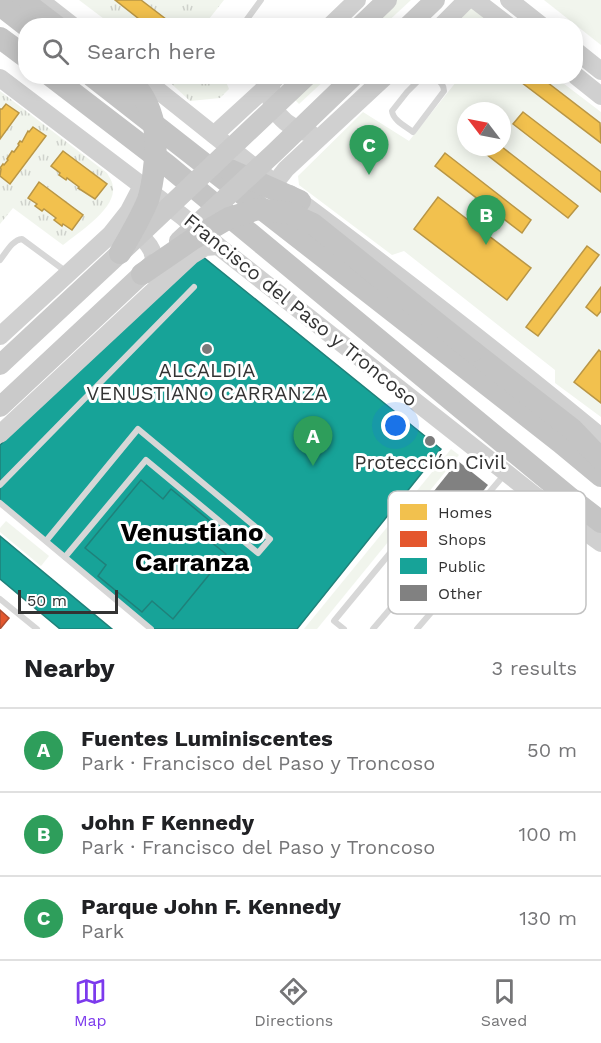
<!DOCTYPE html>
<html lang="en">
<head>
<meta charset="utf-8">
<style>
  :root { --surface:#fff; --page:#f2f2f2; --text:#202124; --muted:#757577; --line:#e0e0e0; --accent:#7c3aed }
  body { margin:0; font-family:"Work Sans",sans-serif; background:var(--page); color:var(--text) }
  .compass { position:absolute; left:457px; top:102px; width:54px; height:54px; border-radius:50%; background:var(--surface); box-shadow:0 3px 15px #0003; rotate:302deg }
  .scale { position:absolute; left:18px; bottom:15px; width:100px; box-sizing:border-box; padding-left:6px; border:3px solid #333; border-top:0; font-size:16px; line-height:21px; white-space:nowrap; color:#333; -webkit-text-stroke:4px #fff; paint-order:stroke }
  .you { position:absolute; left:396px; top:426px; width:21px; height:21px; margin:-15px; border:4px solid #fff; border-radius:50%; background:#1a73e8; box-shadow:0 0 0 9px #1a73e833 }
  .badge { display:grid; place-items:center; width:39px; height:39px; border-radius:50%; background:var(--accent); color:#fff; font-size:20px; font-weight:700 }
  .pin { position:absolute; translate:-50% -50px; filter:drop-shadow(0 2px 3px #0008) }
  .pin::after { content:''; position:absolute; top:32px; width:21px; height:18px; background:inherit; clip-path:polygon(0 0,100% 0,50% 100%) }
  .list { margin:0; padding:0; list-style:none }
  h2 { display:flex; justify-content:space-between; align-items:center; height:78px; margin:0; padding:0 24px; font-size:26px }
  h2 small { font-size:20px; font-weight:400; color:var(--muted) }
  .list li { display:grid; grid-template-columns:39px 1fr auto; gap:18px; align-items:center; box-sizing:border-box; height:84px; padding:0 24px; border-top:2px solid var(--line) }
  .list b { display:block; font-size:22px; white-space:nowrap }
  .list p { margin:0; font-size:20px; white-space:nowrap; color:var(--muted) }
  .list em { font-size:20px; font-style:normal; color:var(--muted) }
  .icon { flex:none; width:33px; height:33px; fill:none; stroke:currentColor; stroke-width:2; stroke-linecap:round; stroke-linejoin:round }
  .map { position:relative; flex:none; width:601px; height:629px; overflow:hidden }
  .search { position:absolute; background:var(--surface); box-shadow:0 3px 15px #0003; left:18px; right:18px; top:18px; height:66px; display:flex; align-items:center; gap:15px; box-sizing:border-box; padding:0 21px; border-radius:24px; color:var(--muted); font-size:22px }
  .sheet { height:330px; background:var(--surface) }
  nav { display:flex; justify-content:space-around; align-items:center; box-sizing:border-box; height:84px; border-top:2px solid var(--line); background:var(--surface); font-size:16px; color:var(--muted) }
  nav a { display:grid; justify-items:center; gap:3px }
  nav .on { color:var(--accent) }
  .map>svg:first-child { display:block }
  .grass { fill:url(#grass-tufts) }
  .green { fill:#f1f5ed; fill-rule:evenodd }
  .homes { fill:#f2c14e; stroke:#b99646; stroke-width:1.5 }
  .shops { fill:#e4572e; stroke:#af4c30; stroke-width:1.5 }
  .public { fill:#17a398; stroke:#1f817a; stroke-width:1.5 }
  .building { fill:#818181 }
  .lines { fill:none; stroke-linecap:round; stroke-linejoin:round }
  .lane { stroke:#d7d7d7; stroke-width:6 }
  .secondary { stroke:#d0d0d0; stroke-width:18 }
  .primary { stroke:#cacaca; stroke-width:20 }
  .highway { stroke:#c4c4c4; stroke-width:22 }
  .primary-bridge { stroke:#cacaca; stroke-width:20 }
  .highway-bridge { stroke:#c4c4c4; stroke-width:22 }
  .poi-dot { fill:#7a7a7a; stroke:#fff; stroke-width:2 }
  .labels { text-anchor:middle; stroke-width:6; stroke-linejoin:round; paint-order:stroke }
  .street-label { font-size:20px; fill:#333; stroke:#fff }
  .poi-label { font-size:20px; fill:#333; stroke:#fff }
  .district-label { font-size:26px; font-weight:bold; fill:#000; stroke:#fff }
  .key { fill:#fff; stroke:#c2c2c2; stroke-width:1.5 }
  .key-label { font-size:16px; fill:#333 }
</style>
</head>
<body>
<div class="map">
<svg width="601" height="629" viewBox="0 0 601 629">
  <defs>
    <pattern id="grass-tufts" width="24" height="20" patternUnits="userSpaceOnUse" patternTransform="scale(1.5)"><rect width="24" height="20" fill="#f1f5ed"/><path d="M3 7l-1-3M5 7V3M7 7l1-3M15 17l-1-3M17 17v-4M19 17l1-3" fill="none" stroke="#cfd2cc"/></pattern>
  </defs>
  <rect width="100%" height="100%" fill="#fff"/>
  <!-- grass -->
  <g class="grass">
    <path d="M79 0H224L209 19 216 26 112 25Z"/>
    <path d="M163 76 224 77 229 89 220 98 190 101Z"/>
    <path d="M0 91 107 173C110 178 114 184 113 191 112 211 78 233 63 245L13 208 0 224Z"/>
  </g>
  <!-- green -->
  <g class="green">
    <path d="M379 0H411L384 25 351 26Z"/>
    <path d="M544 0H601V45Z"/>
    <path d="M479 6 505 26H445L462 8Z"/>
    <path d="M297 77H328L299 104 284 88Z"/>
    <path d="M460 77H555L601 112V417L555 383V370L404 251 392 255 299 185 298 176 363 112 409 141ZM466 111H502V147H466Z"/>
    <path d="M451 449 459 455 317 629H304Z"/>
    <path d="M6 521 49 556 41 566 0 532V528Z"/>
  </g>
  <!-- homes -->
  <g class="homes">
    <path d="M115 0H141L175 26H148Z"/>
    <path d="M513 76H539L600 123 601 143Z"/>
    <path d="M6 104 19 113 0 139V109H2Z"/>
    <path d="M523 112 601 172V192L513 124Z"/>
    <path d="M466 124V139L459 133Z"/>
    <path d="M33 127 46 136 10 184 0 176 1 169 0 168 3 164 4 165 8 160 7 159 12 151 14 152 19 145 18 144 20 141 22 142 28 131 29 132Z"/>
    <path d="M477 147H502L578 206 568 218Z"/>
    <path d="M63 151 107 184 95 199 78 188 79 187 67 178 66 180 59 175 60 173 51 166Z"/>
    <path d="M445 153 531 220 522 233 435 166Z"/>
    <path d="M39 182 83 215 72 230 63 224 62 226 54 220 56 218 44 209 42 211 35 206 37 204 28 198Z"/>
    <path d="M438 197 531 268 507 300 414 229Z"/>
    <path d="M587 246 599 255 538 336 526 327Z"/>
    <path d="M601 287V311L597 316 586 307Z"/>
    <path d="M599 350 601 352V403L574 382Z"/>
  </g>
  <!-- shops -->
  <path class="shops" d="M0 610 9 618 0 629Z"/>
  <!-- public -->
  <g class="public">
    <path d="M197 252 441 449 297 629H152L0 503V445Z"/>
    <path d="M141 480 163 499 171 489 216 526 206 538 226 554 173 619 152 601 142 612 98 576 106 565 85 548Z"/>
    <path d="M0 536 112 629H60L0 579Z"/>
  </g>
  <!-- building -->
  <path class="building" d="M458 461 488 485 452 530 422 506Z"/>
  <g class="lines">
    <!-- lane -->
    <g class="lane">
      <path d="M242 26 261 0"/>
      <path d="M423 76 407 92 392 111C393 120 405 126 413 132L444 91C444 84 439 81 433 76"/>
      <path d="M0 260C6 253 12 240 22 239L68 273"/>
      <path d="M0 485 194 287"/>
      <path d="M0 503 151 629"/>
      <path d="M46 541 138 429 270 539 258 553 146 460 65 557"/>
      <path d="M0 599 37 629"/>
      <path d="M344 629 334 621 419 518"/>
      <path d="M373 629 504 475"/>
      <path d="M417 629 532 495"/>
    </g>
    <!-- secondary -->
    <g class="secondary">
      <path d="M475 0 509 26"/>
      <path d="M509 0 542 26"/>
      <path d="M46 5 73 26"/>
      <path d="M330 26 357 0"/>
      <path d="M441 26 467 0"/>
      <path d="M576 51 601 71"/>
      <path d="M140 76 268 178"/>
      <path d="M576 76 601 96"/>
      <path d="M0 78 182 216 218 246 533 494 601 543"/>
      <path d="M272 82C264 108 286 128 310 133"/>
      <path d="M214 135 276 78"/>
      <path d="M275 183 286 169 386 76"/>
      <path d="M290 194C396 273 500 353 601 437"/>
      <path d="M127 233 134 232C151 243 158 255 152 275"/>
      <path d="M0 336 110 235 129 211 142 186"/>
      <path d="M0 434 192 255 205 247 218 246"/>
    </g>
    <!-- primary -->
    <g class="primary">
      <path d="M360 26 387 0"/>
      <path d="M408 26 435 0"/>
    </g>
    <!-- highway -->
    <g class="highway">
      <path d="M22 0 56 26"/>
      <path d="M0 5 27 26"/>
      <path d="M0 38 26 57"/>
      <path d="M51 76 167 165 570 498 601 522"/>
      <path d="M92 76 560 442 601 476"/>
      <path d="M230 170 300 201"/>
      <path d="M472 351 572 429 601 459"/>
    </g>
    <!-- primary-bridge -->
    <g class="primary-bridge">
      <path d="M179 241 273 154 354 76"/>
      <path d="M0 365 120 253 307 76"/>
      <path d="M0 407 153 264"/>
    </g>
    <!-- highway-bridge -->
    <g class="highway-bridge">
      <path d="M120 253C130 236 140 219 148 200 151 190 153 179 154 168 159 135 154 99 125 76"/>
      <path d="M142 274 193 239 229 218 258 209 289 213 313 224 472 351"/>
    </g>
  </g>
  <!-- markers -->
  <g class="poi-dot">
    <circle cx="207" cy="349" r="6"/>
    <circle cx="430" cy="441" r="6"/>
  </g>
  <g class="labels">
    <!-- street labels -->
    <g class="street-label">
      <text transform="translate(301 310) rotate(39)" y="7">Francisco del Paso y Troncoso</text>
    </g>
    <!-- poi labels -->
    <g class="poi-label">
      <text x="207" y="377">ALCALDIA<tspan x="207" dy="23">VENUSTIANO CARRANZA</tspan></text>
      <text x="430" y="469">Protección Civil</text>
    </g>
    <!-- district labels -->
    <g class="district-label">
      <text x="192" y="541">Venustiano<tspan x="192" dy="30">Carranza</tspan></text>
    </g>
  </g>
  <!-- legend -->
  <rect x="388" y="491" width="198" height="123" rx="9" class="key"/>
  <rect x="400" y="504" width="27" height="16" fill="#f2c14e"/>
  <rect x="400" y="531" width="27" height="16" fill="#e4572e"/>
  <rect x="400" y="558" width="27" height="16" fill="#17a398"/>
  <rect x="400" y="585" width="27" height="16" fill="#818181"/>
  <g class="key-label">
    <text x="438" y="518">Homes</text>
    <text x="438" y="545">Shops</text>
    <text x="438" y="572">Public</text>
    <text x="438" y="599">Other</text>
  </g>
</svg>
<svg class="compass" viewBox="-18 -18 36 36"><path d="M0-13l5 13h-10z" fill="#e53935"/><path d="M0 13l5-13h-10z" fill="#757577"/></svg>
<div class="scale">50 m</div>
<div class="you"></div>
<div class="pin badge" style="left:313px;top:466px;background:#2e9e5b">A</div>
<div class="pin badge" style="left:486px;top:245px;background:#2e9e5b">B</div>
<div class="pin badge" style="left:369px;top:175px;background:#2e9e5b">C</div>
<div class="search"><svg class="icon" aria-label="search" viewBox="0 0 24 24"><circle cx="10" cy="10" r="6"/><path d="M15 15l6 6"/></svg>Search here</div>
</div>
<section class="sheet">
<h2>Nearby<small>3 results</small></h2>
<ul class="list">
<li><span class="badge" style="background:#2e9e5b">A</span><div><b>Fuentes Luminiscentes</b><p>Park · Francisco del Paso y Troncoso</p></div><em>50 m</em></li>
<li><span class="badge" style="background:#2e9e5b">B</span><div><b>John F Kennedy</b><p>Park · Francisco del Paso y Troncoso</p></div><em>100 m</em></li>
<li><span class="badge" style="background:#2e9e5b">C</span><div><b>Parque John F. Kennedy</b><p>Park</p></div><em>130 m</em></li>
</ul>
</section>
<nav>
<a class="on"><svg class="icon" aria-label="map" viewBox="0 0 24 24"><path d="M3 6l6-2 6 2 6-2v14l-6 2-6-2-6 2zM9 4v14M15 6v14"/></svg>Map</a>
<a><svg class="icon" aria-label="directions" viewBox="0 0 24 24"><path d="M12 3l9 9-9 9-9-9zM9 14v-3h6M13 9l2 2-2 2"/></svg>Directions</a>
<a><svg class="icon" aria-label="saved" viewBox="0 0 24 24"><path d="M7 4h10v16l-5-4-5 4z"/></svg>Saved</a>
</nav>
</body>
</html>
